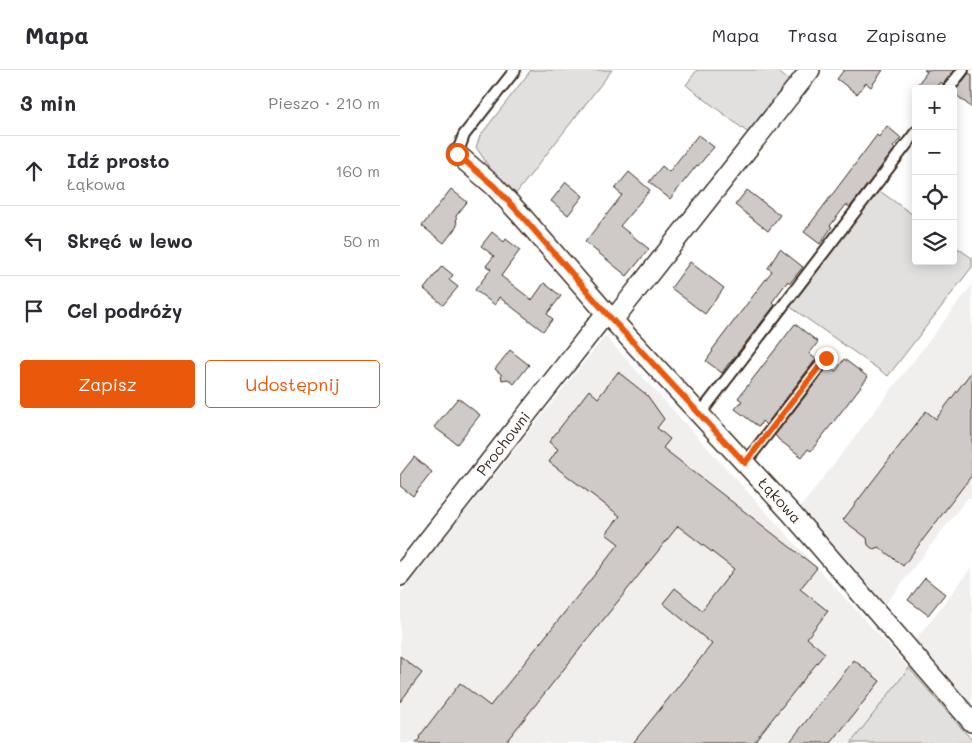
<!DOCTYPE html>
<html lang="pl">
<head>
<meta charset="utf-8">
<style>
  :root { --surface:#fff; --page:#f7f7f7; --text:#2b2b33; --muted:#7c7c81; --line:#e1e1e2; --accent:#ea580c }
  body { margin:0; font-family:Mali,sans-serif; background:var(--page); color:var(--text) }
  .controls { position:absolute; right:15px; top:15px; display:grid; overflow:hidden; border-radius:5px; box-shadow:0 2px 12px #0003 }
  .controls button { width:45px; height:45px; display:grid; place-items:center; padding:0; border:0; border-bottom:1px solid var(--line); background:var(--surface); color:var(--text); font:25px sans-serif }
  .stop { position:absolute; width:15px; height:15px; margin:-11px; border:4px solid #ea580c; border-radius:50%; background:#fff }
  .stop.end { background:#ea580c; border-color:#fff; box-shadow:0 1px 5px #0008 }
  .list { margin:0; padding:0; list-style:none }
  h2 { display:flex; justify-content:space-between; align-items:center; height:65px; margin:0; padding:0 20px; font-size:21px }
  h2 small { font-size:16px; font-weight:400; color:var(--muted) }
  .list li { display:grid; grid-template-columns:32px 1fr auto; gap:15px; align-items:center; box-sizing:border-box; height:70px; padding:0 20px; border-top:1px solid var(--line) }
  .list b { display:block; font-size:19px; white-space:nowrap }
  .list p { margin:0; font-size:16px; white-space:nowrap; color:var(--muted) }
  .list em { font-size:16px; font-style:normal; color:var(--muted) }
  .actions { display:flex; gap:10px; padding:15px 20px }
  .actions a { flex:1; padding:11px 0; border:1px solid var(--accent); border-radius:5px; text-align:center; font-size:18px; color:var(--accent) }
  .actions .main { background:var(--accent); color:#fff }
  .icon { flex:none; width:28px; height:28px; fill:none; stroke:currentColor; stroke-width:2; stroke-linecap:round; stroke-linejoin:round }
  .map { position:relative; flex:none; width:572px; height:673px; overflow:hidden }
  header { display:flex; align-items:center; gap:30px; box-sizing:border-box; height:70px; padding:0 25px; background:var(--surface); border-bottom:1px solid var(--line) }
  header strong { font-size:24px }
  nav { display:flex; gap:28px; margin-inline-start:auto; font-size:18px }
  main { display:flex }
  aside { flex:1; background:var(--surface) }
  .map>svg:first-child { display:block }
  .built { fill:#f1efee }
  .green { fill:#e2e0de; stroke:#8e857e }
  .building { fill:#cfcac7; stroke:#3b2a1e }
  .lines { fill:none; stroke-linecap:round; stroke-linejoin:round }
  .service-casing { stroke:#3b2a1e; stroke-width:14 }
  .minor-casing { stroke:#3b2a1e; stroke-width:22 }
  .service { stroke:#fff; stroke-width:10 }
  .minor { stroke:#fff; stroke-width:19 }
  .route { stroke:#ea580c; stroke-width:6 }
  .labels { text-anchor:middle; stroke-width:4; stroke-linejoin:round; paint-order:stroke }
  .street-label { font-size:15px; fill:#3b2a1e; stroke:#fff }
</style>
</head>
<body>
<header>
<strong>Mapa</strong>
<nav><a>Mapa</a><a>Trasa</a><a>Zapisane</a></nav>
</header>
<main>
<aside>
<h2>3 min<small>Pieszo · 210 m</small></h2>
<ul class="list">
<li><svg class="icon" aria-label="ahead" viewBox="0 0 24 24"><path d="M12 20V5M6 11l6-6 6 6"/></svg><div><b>Idź prosto</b><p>Łąkowa</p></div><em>160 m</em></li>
<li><svg class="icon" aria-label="left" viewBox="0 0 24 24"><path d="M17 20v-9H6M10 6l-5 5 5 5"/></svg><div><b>Skręć w lewo</b></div><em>50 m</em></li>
<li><svg class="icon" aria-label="arrive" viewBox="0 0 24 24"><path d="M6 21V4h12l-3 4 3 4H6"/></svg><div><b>Cel podróży</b></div></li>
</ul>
<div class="actions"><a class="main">Zapisz</a><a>Udostępnij</a></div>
</aside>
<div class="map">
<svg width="572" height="673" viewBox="0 0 572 673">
  <rect width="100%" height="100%" fill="#fff"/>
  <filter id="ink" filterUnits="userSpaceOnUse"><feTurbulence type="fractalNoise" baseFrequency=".02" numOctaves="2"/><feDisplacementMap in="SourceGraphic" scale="10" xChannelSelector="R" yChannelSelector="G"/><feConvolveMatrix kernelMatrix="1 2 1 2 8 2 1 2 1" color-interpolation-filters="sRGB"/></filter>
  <g filter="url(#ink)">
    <!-- built -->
    <g class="built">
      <path d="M572 215V430L568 427 485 535 399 439Z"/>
      <path d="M205 266 509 598 451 673H0V524Z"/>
      <path d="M572 497V637L571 638 514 572Z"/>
    </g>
    <!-- green -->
    <g class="green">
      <path d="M131 0H212L114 126 91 100 76 77 80 66Z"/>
      <path d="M297 0H376L391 12 351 65 286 15Z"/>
      <path d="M477 119 516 147V191H553V175L572 188V197L488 306 389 236Z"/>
      <path d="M509 598 572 670V673H451Z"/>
    </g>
    <!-- building -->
    <g class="building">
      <path d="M444 0H483L471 17 466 13 457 24 437 9Z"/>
      <path d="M524 0H554L543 14 540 12 535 19H514L527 2Z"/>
      <path d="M569 3 572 5V38L554 23Z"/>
      <path d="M487 56 501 68 493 77 495 79 450 137 446 135 430 156 432 157 420 174 404 162 477 65 479 67Z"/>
      <path d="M298 65 314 77 298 96 297 95 270 129 249 112 262 96 269 102Z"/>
      <path d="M229 102 250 120 220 156 249 179 227 206 185 172 222 125 215 119Z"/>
      <path d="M166 112 183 126 168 145 151 131Z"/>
      <path d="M51 119 67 132 56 146 57 156 44 173 22 156Z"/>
      <path d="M347 120 380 145 368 161 335 135Z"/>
      <path d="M92 162 104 172 106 169 120 180 101 206 132 230 144 213 161 226 147 244 153 249 143 261 99 227 95 235 75 220 91 199 86 196 94 186 81 176Z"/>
      <path d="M380 179 403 197 390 213 388 211 372 232 375 235 330 293H329L322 303 306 291 313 281 312 280 372 201 368 198Z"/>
      <path d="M290 192 324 218 305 244 271 218Z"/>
      <path d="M42 196 53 205 49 210 58 217 43 235 24 219Z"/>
      <path d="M395 254 418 272 409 284 416 289 366 355 362 351 359 357 335 339 342 331 338 328Z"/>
      <path d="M110 280 129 295 114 314 108 309 102 310 101 304 95 299Z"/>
      <path d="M444 289 468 307 411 381 408 379 402 387 379 370 375 365 427 298 431 301 432 299 436 301Z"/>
      <path d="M572 301V405L503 496 479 477 473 479 468 475 467 468 443 450 526 341 536 349Z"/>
      <path d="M218 302 247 325 264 349 257 358 270 369 263 378 417 498 400 519 428 541 407 568 425 583 353 673H233L312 574 263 533 275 518 302 540 334 499 278 456 105 673H16L20 668 19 667 60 613 90 636 219 474 206 464 220 446 149 392 158 379 149 372 189 320 198 328Z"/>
      <path d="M58 328 80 345 57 374 34 357Z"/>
      <path d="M14 387 32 402 13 426 0 416V405Z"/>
      <path d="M525 508 545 524 528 545 508 530Z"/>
      <path d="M0 586 22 603 0 632Z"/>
      <path d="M454 590 480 611 431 673H389Z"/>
    </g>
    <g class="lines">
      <defs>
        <g id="service">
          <path d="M548 19 563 0"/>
          <path d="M57 84 64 65 115 0"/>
          <path d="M300 344 516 62"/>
          <path d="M345 393 426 288"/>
        </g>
        <g id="minor">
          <path id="s1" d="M57 84 94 116 121 145 206 243 391 443 572 652"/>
          <path d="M213 250 410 0"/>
          <path id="s2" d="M0 506 206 243"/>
        </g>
      </defs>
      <!-- service casing -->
      <use href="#service" class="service-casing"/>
      <!-- minor casing -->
      <use href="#minor" class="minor-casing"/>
      <!-- service -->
      <use href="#service" class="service"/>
      <!-- minor -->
      <use href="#minor" class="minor"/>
    </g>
  </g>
  <g class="lines" filter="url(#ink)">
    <!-- route -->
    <path class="route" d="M57 84 94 116 121 145 206 243 345 393 426 288"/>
  </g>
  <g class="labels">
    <!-- street labels -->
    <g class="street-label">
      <text dy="5" stroke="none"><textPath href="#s2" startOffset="168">Prochowni</textPath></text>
      <text dy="5" stroke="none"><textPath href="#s1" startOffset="474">Łąkowa</textPath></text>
    </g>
  </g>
</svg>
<div class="controls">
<button>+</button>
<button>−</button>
<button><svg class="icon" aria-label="locate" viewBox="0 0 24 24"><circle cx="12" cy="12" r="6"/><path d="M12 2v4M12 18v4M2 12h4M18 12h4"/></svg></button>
<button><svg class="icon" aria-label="layers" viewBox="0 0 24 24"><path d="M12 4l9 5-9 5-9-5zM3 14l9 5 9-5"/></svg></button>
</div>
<div class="stop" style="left:57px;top:84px"></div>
<div class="stop end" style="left:426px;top:288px"></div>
</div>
</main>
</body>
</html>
